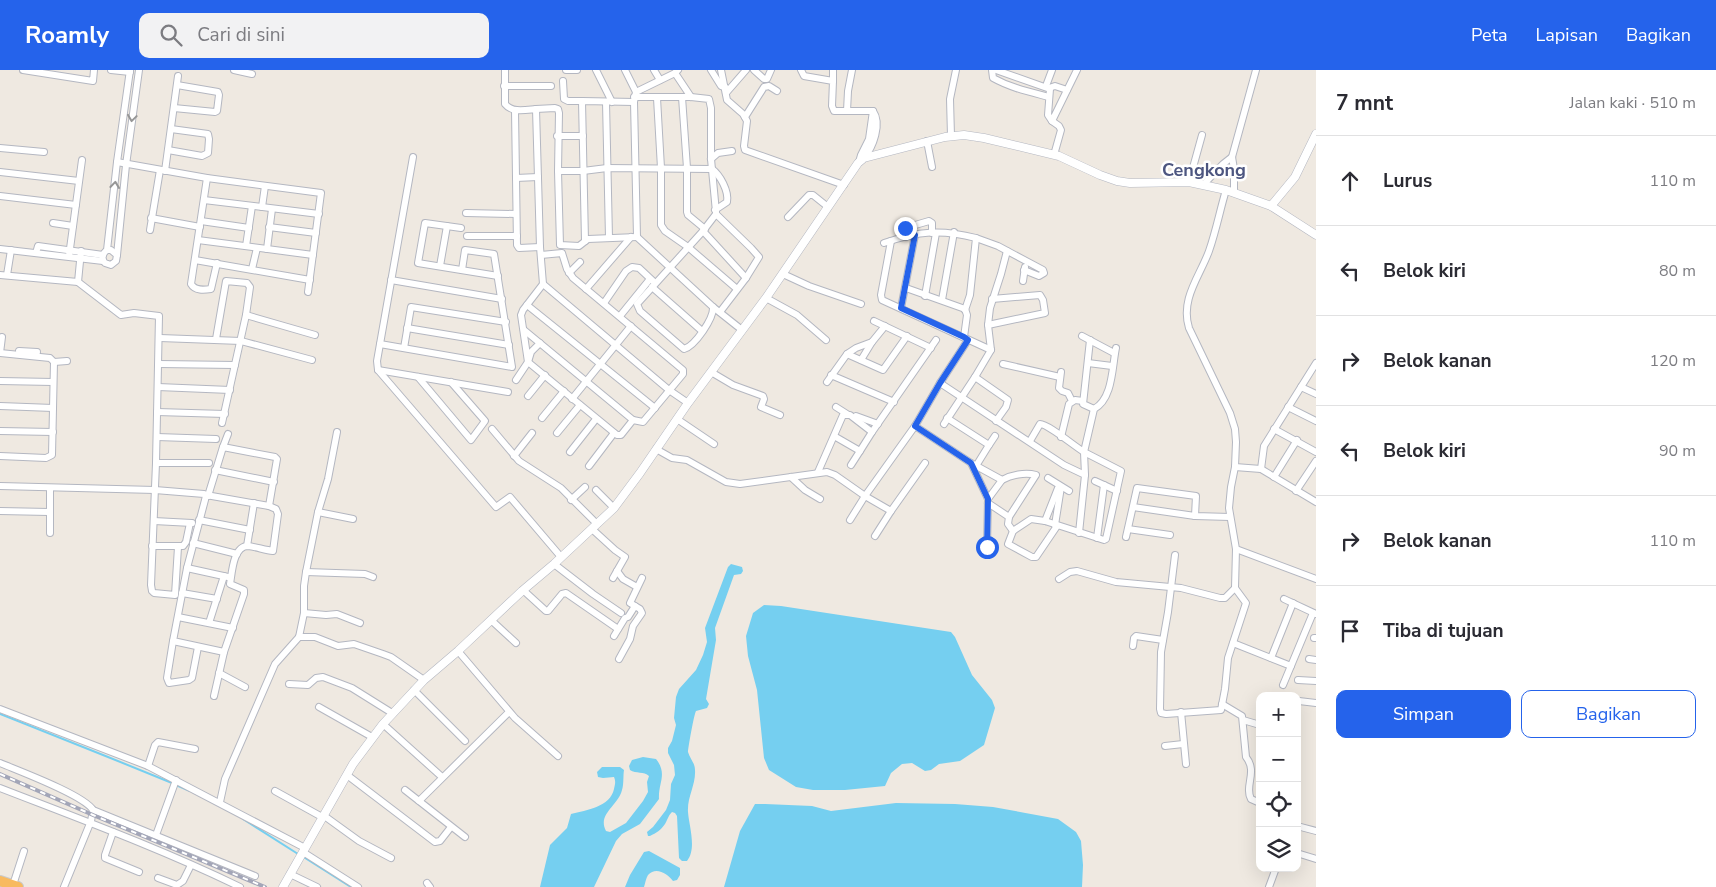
<!DOCTYPE html>
<html lang="id">
<head>
<meta charset="utf-8">
<style>
  :root { --surface:#fff; --page:#f2f2f3; --text:#2b2b33; --muted:#7c7c81; --line:#e1e1e2; --accent:#2563eb }
  body { margin:0; font-family:"Nunito Sans",sans-serif; background:var(--page); color:var(--text) }
  .controls { position:absolute; right:15px; bottom:15px; display:grid; overflow:hidden; border-radius:10px; box-shadow:0 5px 20px #0002 }
  .controls button { width:45px; height:45px; display:grid; place-items:center; padding:0; border:0; border-bottom:1px solid var(--line); background:var(--surface); color:var(--text); font:25px sans-serif }
  .stop { position:absolute; width:15px; height:15px; margin:-11px; border:4px solid #2563eb; border-radius:50%; background:#fff }
  .stop.end { background:#2563eb; border-color:#fff; box-shadow:0 1px 5px #0008 }
  .list { margin:0; padding:0; list-style:none }
  h2 { display:flex; justify-content:space-between; align-items:center; height:65px; margin:0; padding:0 20px; font-size:21px }
  h2 small { font-size:16px; font-weight:400; color:var(--muted) }
  .list li { display:grid; grid-template-columns:32px 1fr auto; gap:15px; align-items:center; box-sizing:border-box; height:90px; padding:0 20px; border-top:1px solid var(--line) }
  .list b { display:block; font-size:19px; white-space:nowrap }
  .list em { font-size:16px; font-style:normal; color:var(--muted) }
  .actions { display:flex; gap:10px; padding:15px 20px }
  .actions a { flex:1; padding:11px 0; border:1px solid var(--accent); border-radius:10px; text-align:center; font-size:18px; color:var(--accent) }
  .actions .main { background:var(--accent); color:#fff }
  .icon { flex:none; width:28px; height:28px; fill:none; stroke:currentColor; stroke-width:2; stroke-linecap:round; stroke-linejoin:round }
  .map { position:relative; flex:none; width:1316px; height:817px; overflow:hidden }
  header { display:flex; align-items:center; gap:30px; box-sizing:border-box; height:70px; padding:0 25px; background:var(--accent); color:#fff }
  header strong { font-size:24px }
  nav { display:flex; gap:28px; margin-inline-start:auto; font-size:18px }
  .search { width:350px; height:45px; background:var(--page); display:flex; align-items:center; gap:12px; box-sizing:border-box; padding:0 18px; border-radius:10px; color:var(--muted); font-size:19px }
  main { display:flex }
  aside { flex:1; background:var(--surface) }
  .map>svg:first-child { display:block }
  .water { fill:#75cff0 }
  .lines { fill:none; stroke-linecap:round; stroke-linejoin:round }
  .stream { stroke:#75cff0; stroke-width:2 }
  .minor-casing { stroke:#b4b7c1; stroke-width:8 }
  .tertiary-casing { stroke:#b4b7c1; stroke-width:9 }
  .trunk-casing { stroke:#c9c9c9; stroke-width:12 }
  .minor { stroke:#fff; stroke-width:6 }
  .tertiary { stroke:#fff; stroke-width:8 }
  .trunk { stroke:#f8ba60; stroke-width:10 }
  .rail-casing { stroke:#a3a6b8; stroke-width:4 }
  .rail { stroke:#fff; stroke-width:2; stroke-dasharray:5.5; stroke-linecap:butt }
  .oneway { stroke:#969696 }
  .route { stroke:#2563eb; stroke-width:6 }
  .labels { text-anchor:middle; stroke-width:5; stroke-linejoin:round; paint-order:stroke }
  .quarter-label { font-size:18px; font-weight:bold; fill:#4d5680; stroke:#fff }
</style>
</head>
<body>
<header>
<strong>Roamly</strong>
<div class="search"><svg class="icon" aria-label="search" viewBox="0 0 24 24"><circle cx="10" cy="10" r="6"/><path d="M15 15l6 6"/></svg>Cari di sini</div>
<nav><a>Peta</a><a>Lapisan</a><a>Bagikan</a></nav>
</header>
<main>
<div class="map">
<svg width="1316" height="817" viewBox="0 0 1316 817">
  <rect width="100%" height="100%" fill="#efe9e1"/>
  <!-- water -->
  <g class="water">
    <path d="M731 494 742 497 743 501 741 504 734 505 715 558 716 570 706 629 709 634 707 638 696 641C694 644 688 679 688 682 690 689 695 693 695 700 696 715 687 727 688 742 689 756 697 779 687 791H682L679 788 677 746 675 743 672 742C668 746 668 749 665 754 661 760 656 763 650 766H648L647 762 653 757 666 740 670 730 671 714 675 705 674 695 668 683V678L672 671 676 655 674 648 676 627 679 619 696 600 703 585 707 572 705 558 728 497Z"/>
    <path d="M764 535 781 536 951 562 955 567 972 605 992 630 995 638 984 675 960 691 939 694 931 700 925 701 912 693 902 694 891 703 885 716 845 720H813L796 717 769 700 764 688 757 620 748 586 746 566 753 543Z"/>
    <path d="M643 687 656 689C668 704 658 713 659 729L640 754 622 764 616 771 594 817H540L550 775 567 758 571 744C587 740 610 737 614 719 615 714 616 712 614 707L603 708 598 707 597 702 602 697H620L624 700C623 706 624 714 622 720 618 736 597 744 606 761L610 762 626 753 643 731 648 722 647 712 649 706C644 701 636 704 630 700L629 696 632 690Z"/>
    <path d="M896 733 955 734 993 737 1058 749 1076 762 1081 771 1083 795 1082 817H724L740 761 755 734H765L812 736 831 741Z"/>
    <path d="M649 781 680 798V805L677 810 673 811C668 804 656 796 648 805 646 808 645 814 644 817H625L630 805 644 782Z"/>
  </g>
  <g class="lines">
    <!-- stream -->
    <g class="stream">
      <path d="M0 644 108 687 172 713"/>
      <path d="M176 715 190 721"/>
      <path d="M243 749 298 784"/>
      <path d="M302 786 351 817"/>
    </g>
    <defs>
      <g id="minor">
        <path d="M23 0 93 11 94 0"/>
        <path d="M111 0 130 2"/>
        <path d="M234 0 252 4"/>
        <path d="M505 0V34C512 43 525 40 536 39L540 177 543 214 669 320 688 333"/>
        <path d="M566 0H577"/>
        <path d="M596 0 612 32"/>
        <path d="M625 0 636 22 634 32 637 167 713 237 742 260"/>
        <path d="M654 0 660 10"/>
        <path d="M711 0 721 16 725 17"/>
        <path d="M721 0 727 30 743 44 747 51 744 76 745 80 844 115"/>
        <path d="M754 0 764 9H767L771 0"/>
        <path d="M801 0 804 6 833 11 832 36 834 41H873"/>
        <path d="M992 0 993 8C1011 18 1030 22 1049 27"/>
        <path d="M996 0 1050 19 1048 45 1052 51 1077 0"/>
        <path d="M675 3 691 27"/>
        <path d="M563 11 564 29 568 31H582"/>
        <path d="M833 11V0"/>
        <path d="M504 16H551"/>
        <path d="M1046 16 1052 0"/>
        <path d="M1049 18 1055 16 1067 20"/>
        <path d="M636 22 675 3 678 0"/>
        <path d="M726 23 746 0"/>
        <path d="M634 27H691L709 29 711 38V89L716 142"/>
        <path d="M682 27 687 98V142L688 145 705 159"/>
        <path d="M657 28 661 98V155L665 161 688 177 737 219"/>
        <path d="M606 32 609 168"/>
        <path d="M174 38 215 42 217 41 219 25 218 22 177 15"/>
        <path d="M536 39 555 38 558 39 559 43 558 101 560 175 579 176 588 169 637 167"/>
        <path d="M515 40 517 175 519 178 540 177"/>
        <path d="M847 41 848 21 852 0"/>
        <path d="M745 47 764 17 769 16 777 21"/>
        <path d="M1052 51 1059 56 1061 60 1054 85"/>
        <path d="M557 66H583"/>
        <path d="M951 66 950 29 956 0"/>
        <path d="M927 71 932 97"/>
        <path d="M0 78 44 82"/>
        <path d="M168 80 202 86 208 83 209 69 208 64 171 59"/>
        <path d="M413 87 377 291 378 300 496 437 510 427 561 487"/>
        <path d="M711 89 718 83 732 81"/>
        <path d="M117 92 207 108 321 123 308 222"/>
        <path d="M859 92 861 85 869 69 873 41C882 54 873 77 864 88"/>
        <path d="M165 101 178 6"/>
        <path d="M558 101H583L607 98 712 99C720 105 729 121 727 132L715 140"/>
        <path d="M0 102 79 111"/>
        <path d="M207 108 191 214C195 221 204 220 211 219L217 193"/>
        <path d="M516 108 538 107"/>
        <path d="M1189 112 1202 65"/>
        <path d="M1204 114 1223 94 1232 87"/>
        <path d="M1226 120C1220 140 1216 161 1209 181 1200 206 1180 229 1189 258L1230 343 1235 359 1236 372 1235 397 1231 417 1229 438 1236 479 1316 509"/>
        <path d="M1234 123V99L1232 87 1256 0"/>
        <path d="M0 126 76 135"/>
        <path d="M204 130 319 144"/>
        <path d="M262 137 265 116"/>
        <path d="M466 143 516 144"/>
        <path d="M788 147 809 125H813L828 137"/>
        <path d="M151 148 200 157"/>
        <path d="M201 151 249 158"/>
        <path d="M53 153 73 156"/>
        <path d="M269 157 316 163"/>
        <path d="M461 158 425 153 418 193 498 206"/>
        <path d="M150 160 160 100"/>
        <path d="M703 161 746 208"/>
        <path d="M467 166H517"/>
        <path d="M906 167 905 158 929 151 932 153V163"/>
        <path d="M976 168 998 176 1043 200 1044 203 1039 206 1024 200"/>
        <path d="M198 170 313 185"/>
        <path d="M585 171 582 31 634 32"/>
        <path d="M891 171 881 225 882 230 991 280"/>
        <path d="M884 173C919 161 941 159 976 168L970 225 965 240"/>
        <path d="M246 176 252 136"/>
        <path d="M0 179 103 191"/>
        <path d="M267 179 272 139"/>
        <path d="M107 180H111L117 185 116 191 111 195 105 193C101 189 102 184 107 180L117 92 130 0"/>
        <path d="M36 183 38 176 103 185"/>
        <path d="M117 185 126 95 139 0"/>
        <path d="M541 185 562 183 567 199 573 208 683 300V304L643 352 633 350 621 365H617L528 292 521 245 523 240 543 214"/>
        <path d="M69 186 82 90"/>
        <path d="M195 190 310 210"/>
        <path d="M440 196 447 156"/>
        <path d="M252 199 257 178"/>
        <path d="M569 203 580 192"/>
        <path d="M783 204 809 216 861 234"/>
        <path d="M0 205 78 212 81 181"/>
        <path d="M7 205 11 180"/>
        <path d="M391 210 502 229"/>
        <path d="M1023 211 1025 197"/>
        <path d="M78 212 121 245 134 243 159 246 156 393 151 515 152 521 154 523 175 525 178 477"/>
        <path d="M652 217 702 261"/>
        <path d="M906 218 965 239 967 245 964 267"/>
        <path d="M586 219 631 167"/>
        <path d="M925 226 936 163"/>
        <path d="M766 228 797 245 826 270"/>
        <path d="M942 230 954 162"/>
        <path d="M604 233 626 201 632 197 639 198 655 213"/>
        <path d="M527 235 655 338"/>
        <path d="M713 237C714 248 695 276 684 279L640 241 637 234 703 161 716 144 751 178 759 187 746 208 720 242"/>
        <path d="M901 238 915 165"/>
        <path d="M246 245 315 265"/>
        <path d="M620 246 650 209"/>
        <path d="M874 251 931 278"/>
        <path d="M988 255 1045 243 1043 230 1040 225 992 229"/>
        <path d="M407 258 509 275"/>
        <path d="M524 260 633 350"/>
        <path d="M1082 266 1114 283"/>
        <path d="M160 268 241 271 312 290"/>
        <path d="M216 269 226 211 247 213 250 217 246 245 222 353"/>
        <path d="M1090 270 1083 334 1094 339"/>
        <path d="M380 274 512 297 494 184 465 180 462 200"/>
        <path d="M404 278 411 237 506 252"/>
        <path d="M19 281 37 282"/>
        <path d="M0 283 2 267"/>
        <path d="M847 284 883 300 907 266"/>
        <path d="M861 290 872 272"/>
        <path d="M54 292 67 291"/>
        <path d="M1088 293 1112 296"/>
        <path d="M159 294 235 295"/>
        <path d="M1003 294 1060 307"/>
        <path d="M378 300 508 322"/>
        <path d="M711 302 733 315 763 326 764 329 761 337 780 345"/>
        <path d="M1061 302 1059 318 1062 321 1068 323 1072 331"/>
        <path d="M831 305 894 332"/>
        <path d="M418 307 471 370 485 351 451 312"/>
        <path d="M975 307 991 280 988 255 990 238 1001 204 1007 181"/>
        <path d="M516 310 528 292 531 282 540 273"/>
        <path d="M0 311 53 312"/>
        <path d="M827 312 847 284 856 278 872 272 885 256"/>
        <path d="M940 313 968 270"/>
        <path d="M158 317 230 320"/>
        <path d="M1301 317 1316 324"/>
        <path d="M528 326 545 305"/>
        <path d="M572 329 631 256"/>
        <path d="M0 336 53 338"/>
        <path d="M836 337 847 344"/>
        <path d="M1288 337 1316 351"/>
        <path d="M157 342 225 344"/>
        <path d="M856 346 878 354"/>
        <path d="M542 348 564 321"/>
        <path d="M947 348 989 375 976 396"/>
        <path d="M677 349 714 374"/>
        <path d="M944 354 975 307 1008 330 1006 337 996 351"/>
        <path d="M915 356 971 393 988 429 987 477"/>
        <path d="M492 359 519 391 561 418 597 454"/>
        <path d="M1274 359 1316 382"/>
        <path d="M0 361 53 362"/>
        <path d="M872 362 936 270"/>
        <path d="M557 363 580 335"/>
        <path d="M157 367 216 369"/>
        <path d="M1061 367 1069 334 1075 330 1083 331"/>
        <path d="M1030 371 1040 354C1048 354 1074 376 1084 382L1085 405"/>
        <path d="M989 375 995 366"/>
        <path d="M223 377 228 364"/>
        <path d="M656 379 672 388 687 390 726 412 740 414 827 402 835 405 865 426 915 356 940 313 1064 395 1085 405 1079 463"/>
        <path d="M570 382 596 349"/>
        <path d="M0 386 46 388 52 385 54 292 50 288 0 283"/>
        <path d="M514 386 532 363"/>
        <path d="M156 393H209"/>
        <path d="M971 393 1002 410C1011 405 1025 402 1036 405L1009 447"/>
        <path d="M851 395 860 381"/>
        <path d="M589 396 614 363"/>
        <path d="M1235 397 1261 399 1316 432"/>
        <path d="M1261 399 1264 376 1316 293"/>
        <path d="M215 400 274 412"/>
        <path d="M818 402 843 345H850L872 362 860 381 834 366"/>
        <path d="M791 407 805 420 820 429"/>
        <path d="M1274 407 1297 370"/>
        <path d="M1048 408 1069 421"/>
        <path d="M1095 411 1117 421"/>
        <path d="M0 416 155 420 204 424 206 425 205 430 187 498 173 571 224 582"/>
        <path d="M596 420 614 438"/>
        <path d="M1296 421 1316 391"/>
        <path d="M206 425 269 436 276 439 278 444 273 481C265 480 256 477 248 476 233 476 232 503 230 514L244 520V524L224 582 214 626"/>
        <path d="M208 426 223 377 275 387 277 389 269 436"/>
        <path d="M988 429 1002 410"/>
        <path d="M571 430 585 417"/>
        <path d="M988 433 1009 447 1008 454 1013 461"/>
        <path d="M1133 437 1195 446 1230 447"/>
        <path d="M0 441 49 442"/>
        <path d="M318 442 353 449"/>
        <path d="M199 450 250 460"/>
        <path d="M850 450 865 426 891 441 925 393"/>
        <path d="M154 451 192 453"/>
        <path d="M1045 451 1058 418"/>
        <path d="M1055 455 1061 417"/>
        <path d="M1057 456 1036 487H1032L1008 474 1013 461 1031 449 1045 451 1104 470 1106 469 1121 401 1084 382 1094 339C1113 329 1112 297 1116 278"/>
        <path d="M592 459 615 480 625 487 613 508"/>
        <path d="M1128 459 1170 465"/>
        <path d="M50 463V419"/>
        <path d="M875 466 891 441"/>
        <path d="M1126 467 1137 418 1196 426 1195 446"/>
        <path d="M1097 468 1104 415"/>
        <path d="M193 473 237 484"/>
        <path d="M152 476H183L186 472 190 453"/>
        <path d="M247 476 254 433"/>
        <path d="M1175 485 1168 542 1161 582 1160 639 1161 643 1166 644 1221 640 1225 619 1228 588 1246 533 1235 518 1236 479"/>
        <path d="M554 494 593 524 621 543"/>
        <path d="M187 498 228 507"/>
        <path d="M617 501 623 509 637 517"/>
        <path d="M306 502 365 504 373 507"/>
        <path d="M1059 509 1070 502 1077 501 1116 512 1181 518 1220 528H1225L1235 518"/>
        <path d="M523 520 546 541H548L562 524 566 523 618 559"/>
        <path d="M182 523 217 529"/>
        <path d="M1284 529 1316 544"/>
        <path d="M304 543 326 545 337 544 360 553"/>
        <path d="M178 547 233 558"/>
        <path d="M491 550 516 573"/>
        <path d="M209 553 224 506"/>
        <path d="M614 566 625 548 628 547 635 536"/>
        <path d="M299 567H315L338 576 354 574 383 584 391 587 424 610"/>
        <path d="M1314 568H1316"/>
        <path d="M173 571 167 608 169 613 189 610 192 608 198 577"/>
        <path d="M1233 573 1291 596"/>
        <path d="M1133 576 1134 568 1136 566 1163 570"/>
        <path d="M458 581 515 648 558 686"/>
        <path d="M1271 588 1293 533"/>
        <path d="M619 589 630 569 633 556 642 543 640 539 630 533 642 508"/>
        <path d="M1309 589 1316 590"/>
        <path d="M219 603 245 617"/>
        <path d="M1298 610 1316 611"/>
        <path d="M289 614 308 615 316 608 323 607 352 618 392 643"/>
        <path d="M1283 615 1313 543"/>
        <path d="M414 620 465 671"/>
        <path d="M1299 631 1316 633"/>
        <path d="M1222 634 1242 646 1246 687C1258 702 1244 716 1251 729L1260 733"/>
        <path d="M319 637 372 667"/>
        <path d="M0 639 148 696 305 778"/>
        <path d="M1181 642 1186 694"/>
        <path d="M1243 650 1260 655"/>
        <path d="M383 654 442 707"/>
        <path d="M1165 676 1183 674"/>
        <path d="M0 693C19 701 84 725 93 740L91 751 64 817"/>
        <path d="M148 696 155 675 158 672 195 679"/>
        <path d="M347 705 435 772 440 771 451 757"/>
        <path d="M0 718C80 749 162 779 240 817"/>
        <path d="M405 720 465 767"/>
        <path d="M275 721 322 747"/>
        <path d="M419 731 509 642"/>
        <path d="M220 732 225 709 275 594 299 567 304 543V516L306 502 318 442 328 409 337 362"/>
        <path d="M93 740 255 806"/>
        <path d="M323 745 359 771 391 788"/>
        <path d="M1297 756 1316 761"/>
        <path d="M113 762 105 785V788L139 802"/>
        <path d="M156 765 176 710"/>
        <path d="M303 782 358 817"/>
        <path d="M1300 784 1316 789"/>
        <path d="M290 804 317 817"/>
        <path d="M158 808 177 815 183 811 191 795"/>
        <path d="M427 813 430 817"/>
        <path d="M13 815 24 781"/>
        <path d="M1269 817 1276 798"/>
      </g>
      <g id="tertiary">
        <path d="M1271 136 1295 107 1316 64"/>
        <path d="M283 817 353 694 383 654 424 610 458 581 522 521 554 494 614 438 640 403 688 333 766 228 858 93 864 88 945 67 964 65 984 68 1059 86 1100 105 1117 111 1130 113 1189 112 1226 120 1271 136 1316 165"/>
      </g>
      <path id="trunk" d="M0 811 18 817"/>
    </defs>
    <!-- minor casing -->
    <use href="#minor" class="minor-casing"/>
    <!-- tertiary casing -->
    <use href="#tertiary" class="tertiary-casing"/>
    <!-- trunk casing -->
    <use href="#trunk" class="trunk-casing"/>
    <!-- minor -->
    <use href="#minor" class="minor"/>
    <!-- tertiary -->
    <use href="#tertiary" class="tertiary"/>
    <!-- trunk -->
    <use href="#trunk" class="trunk"/>
    <defs>
      <path id="rail" d="M0 704 93 745 265 817"/>
    </defs>
    <!-- rail casing -->
    <use href="#rail" class="rail-casing"/>
    <!-- rail -->
    <use href="#rail" class="rail"/>
  </g>
  <!-- one-way arrows -->
  <defs><path id="oneway-chevron" d="M-2-3.5L2.5 0L-2 3.5" fill="none" stroke-width="1.6" stroke-linecap="round" stroke-linejoin="round" transform="scale(1.25)"/></defs>
  <g class="oneway">
    <use href="#oneway-chevron" transform="translate(132 48) rotate(98)"/>
    <use href="#oneway-chevron" transform="translate(115 115) rotate(-84)"/>
  </g>
  <g class="lines">
    <!-- route -->
    <path class="route" d="M905 158 906 167 915 165 901 238 964 267 968 270 940 313 915 356 971 393 988 429 987 477"/>
  </g>
  <g class="labels">
    <!-- quarter labels -->
    <g class="quarter-label">
      <text x="1204" y="106">Cengkong</text>
    </g>
  </g>
</svg>
<div class="controls">
<button>+</button>
<button>−</button>
<button><svg class="icon" aria-label="locate" viewBox="0 0 24 24"><circle cx="12" cy="12" r="6"/><path d="M12 2v4M12 18v4M2 12h4M18 12h4"/></svg></button>
<button><svg class="icon" aria-label="layers" viewBox="0 0 24 24"><path d="M12 4l9 5-9 5-9-5zM3 14l9 5 9-5"/></svg></button>
</div>
<div class="stop" style="left:987px;top:477px"></div>
<div class="stop end" style="left:905px;top:158px"></div>
</div>
<aside>
<h2>7 mnt<small>Jalan kaki · 510 m</small></h2>
<ul class="list">
<li><svg class="icon" aria-label="ahead" viewBox="0 0 24 24"><path d="M12 20V5M6 11l6-6 6 6"/></svg><div><b>Lurus</b></div><em>110 m</em></li>
<li><svg class="icon" aria-label="left" viewBox="0 0 24 24"><path d="M17 20v-9H6M10 6l-5 5 5 5"/></svg><div><b>Belok kiri</b></div><em>80 m</em></li>
<li><svg class="icon" aria-label="right" viewBox="0 0 24 24"><path d="M7 20v-9h11M14 6l5 5-5 5"/></svg><div><b>Belok kanan</b></div><em>120 m</em></li>
<li><svg class="icon" aria-label="left" viewBox="0 0 24 24"><path d="M17 20v-9H6M10 6l-5 5 5 5"/></svg><div><b>Belok kiri</b></div><em>90 m</em></li>
<li><svg class="icon" aria-label="right" viewBox="0 0 24 24"><path d="M7 20v-9h11M14 6l5 5-5 5"/></svg><div><b>Belok kanan</b></div><em>110 m</em></li>
<li><svg class="icon" aria-label="arrive" viewBox="0 0 24 24"><path d="M6 21V4h12l-3 4 3 4H6"/></svg><div><b>Tiba di tujuan</b></div></li>
</ul>
<div class="actions"><a class="main">Simpan</a><a>Bagikan</a></div>
</aside>
</main>
</body>
</html>
